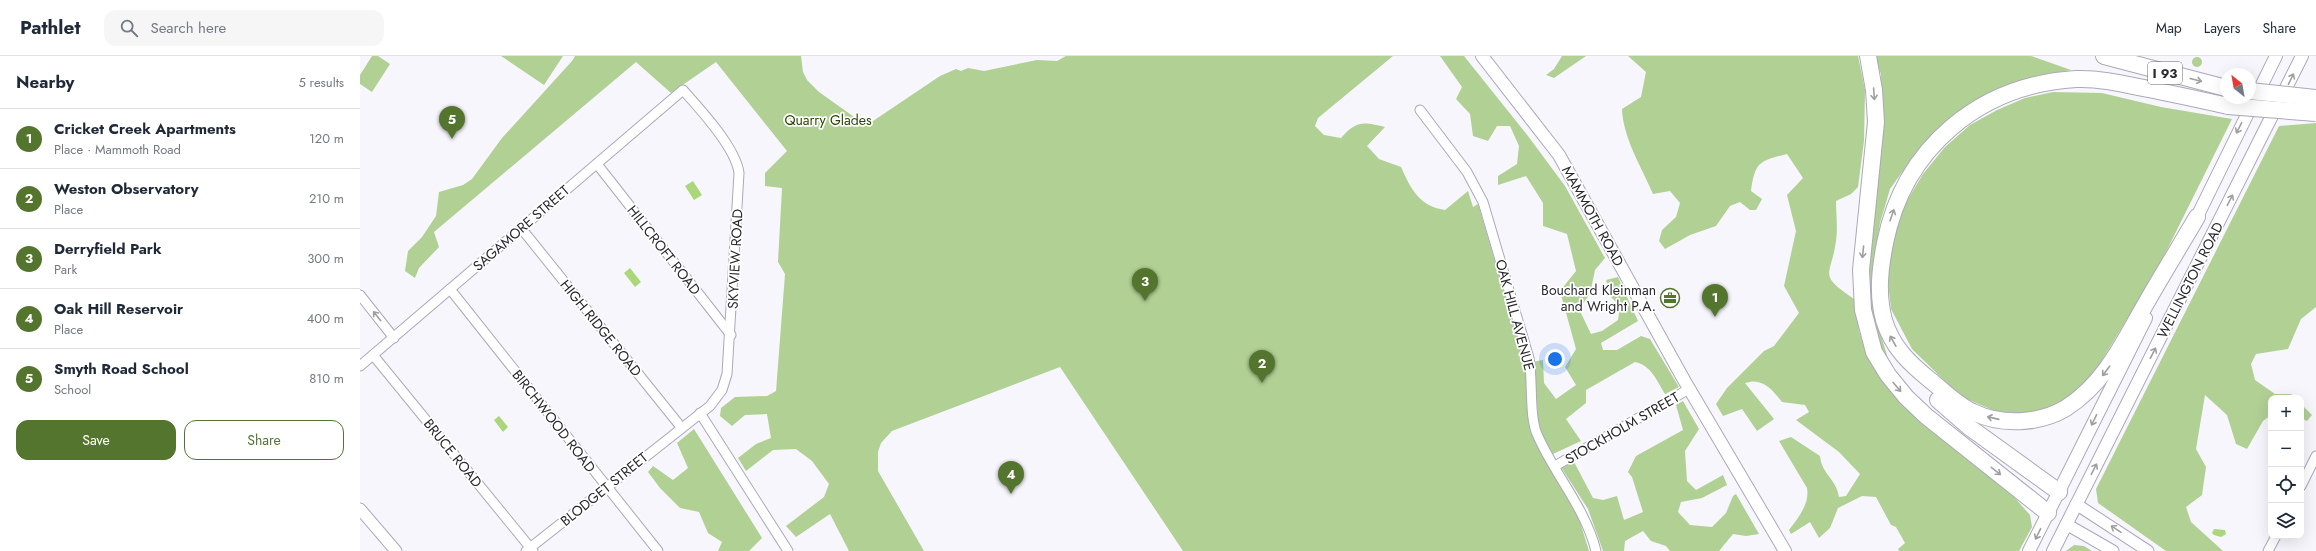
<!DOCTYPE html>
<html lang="en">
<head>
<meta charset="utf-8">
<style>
  :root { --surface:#fff; --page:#f6f6f7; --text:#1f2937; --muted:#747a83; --line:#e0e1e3; --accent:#54752d }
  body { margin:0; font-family:Jost,sans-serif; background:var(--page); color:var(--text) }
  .controls { position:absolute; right:12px; bottom:12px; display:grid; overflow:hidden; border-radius:8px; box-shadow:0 4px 16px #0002 }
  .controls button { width:36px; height:36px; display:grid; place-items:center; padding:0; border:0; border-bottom:1px solid var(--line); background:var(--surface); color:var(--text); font:20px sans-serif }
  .compass { position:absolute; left:1860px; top:12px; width:36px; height:36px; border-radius:50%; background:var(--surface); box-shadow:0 4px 16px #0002; rotate:329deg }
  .you { position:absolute; left:1195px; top:303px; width:14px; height:14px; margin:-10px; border:3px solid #fff; border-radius:50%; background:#1a73e8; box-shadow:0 0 0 6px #1a73e833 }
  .badge { display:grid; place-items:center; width:26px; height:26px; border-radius:50%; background:var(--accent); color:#fff; font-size:13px; font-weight:700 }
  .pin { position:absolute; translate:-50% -33px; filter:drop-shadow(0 1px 2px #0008) }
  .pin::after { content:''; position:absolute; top:21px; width:14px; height:12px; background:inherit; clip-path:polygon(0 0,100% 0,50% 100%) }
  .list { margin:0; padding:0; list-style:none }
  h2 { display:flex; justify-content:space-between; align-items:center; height:52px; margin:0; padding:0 16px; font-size:17px }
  h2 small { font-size:13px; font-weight:400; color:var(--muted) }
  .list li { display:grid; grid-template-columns:26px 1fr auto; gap:12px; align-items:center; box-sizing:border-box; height:60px; padding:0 16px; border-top:1px solid var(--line) }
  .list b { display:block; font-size:15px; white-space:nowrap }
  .list p { margin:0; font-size:13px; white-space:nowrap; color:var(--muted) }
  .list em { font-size:13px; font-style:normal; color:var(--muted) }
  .actions { display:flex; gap:8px; padding:12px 16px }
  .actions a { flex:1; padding:9px 0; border:1px solid var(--accent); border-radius:12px; text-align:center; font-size:14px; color:var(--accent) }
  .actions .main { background:var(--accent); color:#fff }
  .icon { flex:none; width:22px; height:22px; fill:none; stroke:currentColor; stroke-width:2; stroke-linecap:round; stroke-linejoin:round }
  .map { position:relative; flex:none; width:1956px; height:495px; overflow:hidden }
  header { display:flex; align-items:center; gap:24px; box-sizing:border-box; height:56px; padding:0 20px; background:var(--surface); border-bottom:1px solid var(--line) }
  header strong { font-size:19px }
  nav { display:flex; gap:22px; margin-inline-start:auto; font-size:14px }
  .search { width:280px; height:36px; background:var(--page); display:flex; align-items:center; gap:10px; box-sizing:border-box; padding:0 14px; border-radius:12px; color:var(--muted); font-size:15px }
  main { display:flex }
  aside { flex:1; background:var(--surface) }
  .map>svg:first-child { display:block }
  .green { fill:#b1d094 }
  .water { fill:#a9d77a }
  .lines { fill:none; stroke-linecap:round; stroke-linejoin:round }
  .minor-casing { stroke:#aaa9b9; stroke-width:11 }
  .tertiary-casing { stroke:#aaa9b9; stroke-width:13 }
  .secondary-casing { stroke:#aaa9b9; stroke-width:14 }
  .motorway-casing { stroke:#aaa9b9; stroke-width:18 }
  .minor { stroke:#fff; stroke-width:9 }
  .tertiary { stroke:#fff; stroke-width:11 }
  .secondary { stroke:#fff; stroke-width:12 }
  .motorway { stroke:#fff; stroke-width:16 }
  .motorway-bridge-casing { stroke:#aaa9b9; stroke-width:18; stroke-linecap:butt }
  .motorway-bridge { stroke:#fff; stroke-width:16 }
  .oneway { stroke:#9f9ea1 }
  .labels { text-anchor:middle; stroke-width:3.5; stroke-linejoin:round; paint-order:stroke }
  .shield { fill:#fff; stroke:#69686d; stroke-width:1 }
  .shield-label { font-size:13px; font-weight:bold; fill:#29282f }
  .park-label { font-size:14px; fill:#2b4601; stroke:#fff }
  .street-label { font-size:14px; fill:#29282f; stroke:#fff }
  .poi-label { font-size:14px; fill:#29282f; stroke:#fff; text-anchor:end }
</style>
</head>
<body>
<header>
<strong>Pathlet</strong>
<div class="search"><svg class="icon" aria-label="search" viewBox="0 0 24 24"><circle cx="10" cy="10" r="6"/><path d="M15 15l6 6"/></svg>Search here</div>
<nav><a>Map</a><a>Layers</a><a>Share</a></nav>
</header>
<main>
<aside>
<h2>Nearby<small>5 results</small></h2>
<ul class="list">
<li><span class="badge">1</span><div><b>Cricket Creek Apartments</b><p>Place · Mammoth Road</p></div><em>120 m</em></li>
<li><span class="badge">2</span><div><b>Weston Observatory</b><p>Place</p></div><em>210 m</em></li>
<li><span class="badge">3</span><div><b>Derryfield Park</b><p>Park</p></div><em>300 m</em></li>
<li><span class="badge">4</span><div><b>Oak Hill Reservoir</b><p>Place</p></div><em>400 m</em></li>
<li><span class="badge">5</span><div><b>Smyth Road School</b><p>School</p></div><em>810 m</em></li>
</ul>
<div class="actions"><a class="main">Save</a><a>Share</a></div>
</aside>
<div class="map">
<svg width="1956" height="495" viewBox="0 0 1956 495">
  <rect width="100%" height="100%" fill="#f7f6fd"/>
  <!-- green -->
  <g class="green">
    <path d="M12 0H18L30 8 12 36 0 28V19Z"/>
    <path d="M141 0H203L184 29Z"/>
    <path d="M215 0H441L443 16 447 24 459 36 497 63 513 65 580 20 596 13 601 15 608 12 624 15 677 4 697 5 706 0H1033L958 62 955 70 964 79 981 82C997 64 1003 66 1025 71L1007 90 1019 103 1041 111C1051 133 1059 150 1085 154L1108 135 1113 151 1118 148 1165 307 1168 330 1167 353 1175 378 1216 453 1229 495H823L700 311 532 375 521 387 518 396V415L564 495H489L470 458 436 481 426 470 464 441 469 428 452 405 436 393 413 394 386 415 378 402 396 388 411 382 407 358 385 359 372 370 360 360 361 352 375 341 407 340 416 335 425 218 418 206 422 132 405 130V117L427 95 356 6 311 37 276 6 74 176 79 191 59 212 55 222 45 215 48 195 62 181 76 160 79 136 103 129 112 123 142 82 212 5Z"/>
    <path d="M1080 0H1104L1168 80 1205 130 1245 202 1235 214 1230 238 1219 253 1231 278 1242 275 1258 264 1260 250 1251 241 1246 224 1258 221 1278 265 1241 287 1243 294H1257L1281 280 1290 283 1319 331 1305 338C1297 325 1291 309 1275 306L1226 334V347L1206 363 1221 385 1193 398 1178 373 1177 343 1172 306 1183 304 1184 327 1196 343 1216 329 1205 311 1216 293 1200 235 1216 215 1207 178 1183 170V147L1166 120 1138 129V120L1157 108 1159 90 1150 70H1137L1128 85 1113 80 1110 58 1096 43 1102 31Z"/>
    <path d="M1202 0H1226L1194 22 1186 19 1194 13Z"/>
    <path d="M1268 0H1498L1505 34 1504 85 1498 131 1491 138 1476 145C1476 158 1478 172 1476 185 1471 221 1457 218 1494 243L1499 275 1507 298 1561 365 1655 442 1670 459 1672 471 1659 495H1539L1538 493 1545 487 1536 471 1531 469 1516 441 1502 440 1478 452 1470 472 1459 482 1450 466 1431 478 1429 474C1438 462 1450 448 1447 432L1419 385 1431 381 1460 400C1462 419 1476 422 1479 441L1486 440 1500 418 1479 396 1436 364 1449 356 1445 349 1422 346C1412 333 1402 321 1385 327L1414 363 1397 375 1382 353 1363 360 1356 348 1367 332 1404 295 1414 290 1439 257 1424 230 1436 175 1427 139 1443 122 1427 98C1399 105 1395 106 1391 135L1402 143 1396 154H1390L1380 146 1370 150 1356 170 1330 179 1305 193 1299 185 1302 174 1316 161 1320 147 1310 135 1293 138C1282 112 1263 82 1262 53L1281 41 1286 16Z"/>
    <path d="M1514 0H1671L1711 14 1676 20 1637 33 1591 61 1560 91 1530 133 1520 167 1511 225 1516 263 1529 306 1513 278 1505 237 1522 78 1521 18Z"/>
    <circle cx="1837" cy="6" r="5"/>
    <path d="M1693 36 1742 37 1801 51 1872 63 1798 212 1736 314 1712 340 1690 353 1669 358 1637 356 1600 340 1552 293 1531 253 1527 217 1538 160 1563 118 1585 91 1610 69 1637 54 1665 42Z"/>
    <path d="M1956 67V251L1941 263 1928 293 1896 298 1891 308 1895 324 1915 338H1931L1935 342H1911V359L1903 365 1887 393 1876 388 1867 359 1845 339 1836 393 1846 411 1842 439 1826 451 1831 466 1863 495H1806L1738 447 1736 433 1919 70Z"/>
    <path d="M1323 345 1339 373 1325 395 1327 425 1336 434 1363 419 1367 429 1342 442 1321 446 1318 456 1330 469 1352 471 1366 457 1373 440 1376 438 1399 478 1386 480 1373 478 1359 495H1310L1306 490 1291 485 1283 475 1265 485 1264 495H1243L1228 453 1201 411 1213 404 1233 442 1243 444 1257 440 1264 464 1283 456 1272 421 1268 416 1276 400 1323 374 1316 349Z"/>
    <path d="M1941 348 1952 359 1947 365 1941 362Z"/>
    <path d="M334 373 402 482 389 495H358L362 486 348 477 339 456 320 452 300 432 288 416 293 410 313 424 328 412 317 387Z"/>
    <path d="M1714 489 1724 490 1732 495H1706Z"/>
  </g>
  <!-- water -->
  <g class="water">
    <path d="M333 125 342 139 334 144 325 130Z"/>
    <path d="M270 212 281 226 275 231 264 217Z"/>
    <path d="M139 360 148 371 143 376 134 364Z"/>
    <path d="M1854 473 1865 474 1866 478 1861 481 1854 479 1852 477Z"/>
  </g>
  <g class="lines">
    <defs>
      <g id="minor">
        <path d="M1060 54 1107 116 1123 146 1169 302C1173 323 1169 360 1177 378 1194 418 1225 451 1236 495"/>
        <path d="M237 108 371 279"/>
        <path d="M161 172 321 371"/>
        <path d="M90 233 298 495"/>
        <path d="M0 239 34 282"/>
        <path d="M13 299 173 495"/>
        <path d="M0 310 323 34C340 53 376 92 379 117L367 318 362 334 350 350 166 495"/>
        <path d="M340 357 428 495"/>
        <path d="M1195 410 1329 333"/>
        <path d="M1941 430 1956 400"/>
        <path d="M1908 495 1916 480"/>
      </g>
      <g id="tertiary">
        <path d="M1716 448 1788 495"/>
        <path d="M0 453 36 495"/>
        <path d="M1706 468 1753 495"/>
      </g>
      <g id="secondary">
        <path d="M1122 0 1199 99 1324 324 1425 495"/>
        <path d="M1833 169 1916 0"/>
        <path d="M1669 495 1786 262"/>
        <path d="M1693 495 1942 0"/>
      </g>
      <g id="motorway">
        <path d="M1508 0 1514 34 1516 66 1501 214 1503 254 1514 296 1528 319 1546 341 1566 360 1688 457"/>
        <path d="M1744 0 1866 32"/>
        <path d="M1837 161C1820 190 1802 219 1785 249 1763 287 1745 327 1706 352 1679 368 1642 370 1613 356 1597 349 1584 335 1570 324 1549 307 1532 291 1524 264 1517 238 1520 213 1525 187 1544 92 1619 29 1716 23 1740 22 1764 28 1788 33 1814 38 1841 44 1868 50"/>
        <path d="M1578 344 1609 371 1699 436"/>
      </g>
    </defs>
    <!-- minor casing -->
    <use href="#minor" class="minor-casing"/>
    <!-- tertiary casing -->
    <use href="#tertiary" class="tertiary-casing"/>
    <!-- secondary casing -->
    <use href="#secondary" class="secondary-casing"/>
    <!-- motorway casing -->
    <use href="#motorway" class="motorway-casing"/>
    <!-- minor -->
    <use href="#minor" class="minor"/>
    <!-- tertiary -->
    <use href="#tertiary" class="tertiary"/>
    <!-- secondary -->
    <use href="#secondary" class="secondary"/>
    <!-- motorway -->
    <use href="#motorway" class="motorway"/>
    <defs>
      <g id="motorway-bridge">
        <path d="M1890 35 1956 42"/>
        <path d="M1868 50 1956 57"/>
      </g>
    </defs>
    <!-- motorway-bridge casing -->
    <use href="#motorway-bridge" class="motorway-bridge-casing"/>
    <!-- motorway-bridge -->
    <use href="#motorway-bridge" class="motorway-bridge"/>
  </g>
  <!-- one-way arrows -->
  <defs><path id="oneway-shaft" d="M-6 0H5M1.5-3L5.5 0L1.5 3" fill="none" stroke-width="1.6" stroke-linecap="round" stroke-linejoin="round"/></defs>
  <g class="oneway">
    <use href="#oneway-shaft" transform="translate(1931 23) rotate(-64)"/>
    <use href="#oneway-shaft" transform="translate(1836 24) rotate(14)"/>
    <use href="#oneway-shaft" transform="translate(1514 38) rotate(86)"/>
    <use href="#oneway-shaft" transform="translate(1879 72) rotate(117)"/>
    <use href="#oneway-shaft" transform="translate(1870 144) rotate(-63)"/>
    <use href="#oneway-shaft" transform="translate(1532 159) rotate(-71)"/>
    <use href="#oneway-shaft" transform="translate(1503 196) rotate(96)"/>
    <use href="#oneway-shaft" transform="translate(17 260) rotate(-129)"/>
    <use href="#oneway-shaft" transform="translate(1533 285) rotate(-119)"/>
    <use href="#oneway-shaft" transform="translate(1793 297) rotate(-63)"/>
    <use href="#oneway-shaft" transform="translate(1746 315) rotate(127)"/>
    <use href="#oneway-shaft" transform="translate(1537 331) rotate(50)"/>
    <use href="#oneway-shaft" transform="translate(1633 362) rotate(-167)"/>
    <use href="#oneway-shaft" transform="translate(1734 364) rotate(116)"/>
    <use href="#oneway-shaft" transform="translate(1734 413) rotate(-63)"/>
    <use href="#oneway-shaft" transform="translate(1636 415) rotate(38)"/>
    <use href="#oneway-shaft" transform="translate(1756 473) rotate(-146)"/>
    <use href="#oneway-shaft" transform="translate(1678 478) rotate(116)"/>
  </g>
  <!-- icons -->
  <defs>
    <symbol id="office-ring" viewBox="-11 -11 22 22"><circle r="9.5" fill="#fff" stroke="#54752d" stroke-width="1.5"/><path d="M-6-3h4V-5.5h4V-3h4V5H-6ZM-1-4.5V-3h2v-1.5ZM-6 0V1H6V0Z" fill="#54752d"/></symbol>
  </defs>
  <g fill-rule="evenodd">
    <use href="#office-ring" x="1299" y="231" width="22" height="22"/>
  </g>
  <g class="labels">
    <!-- shield labels -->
    <rect class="shield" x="1788" y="6" width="34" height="22" rx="3"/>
    <g class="shield-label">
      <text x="1805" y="22">I 93</text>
    </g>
    <!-- park labels -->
    <g class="park-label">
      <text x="468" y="69">Quarry Glades</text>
    </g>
    <!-- street labels -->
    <g class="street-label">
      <text transform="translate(1233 160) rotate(61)" y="5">MAMMOTH ROAD</text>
      <text transform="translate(161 172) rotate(-41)" y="5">SAGAMORE STREET</text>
      <text transform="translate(304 194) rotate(52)" y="5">HILLCROFT ROAD</text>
      <text transform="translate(375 203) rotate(-87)" y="5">SKYVIEW ROAD</text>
      <text transform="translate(1830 224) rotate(-63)" y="5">WELLINGTON ROAD</text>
      <text transform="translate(1155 259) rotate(75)" y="5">OAK HILL AVENUE</text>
      <text transform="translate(241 272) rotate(51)" y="5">HIGH RIDGE ROAD</text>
      <text transform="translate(194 365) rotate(52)" y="5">BIRCHWOOD ROAD</text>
      <text transform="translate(1262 372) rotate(-30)" y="5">STOCKHOLM STREET</text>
      <text transform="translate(93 397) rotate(51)" y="5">BRUCE ROAD</text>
      <text transform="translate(244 433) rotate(-39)" y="5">BLODGET STREET</text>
    </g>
    <!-- poi labels -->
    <g class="poi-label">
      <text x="1296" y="239">Bouchard Kleinman<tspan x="1296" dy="16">and Wright P.A.</tspan></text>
    </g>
  </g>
</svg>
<div class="controls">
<button>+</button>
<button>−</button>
<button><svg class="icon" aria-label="locate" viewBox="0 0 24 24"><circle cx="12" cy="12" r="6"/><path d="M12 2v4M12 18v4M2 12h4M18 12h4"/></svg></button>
<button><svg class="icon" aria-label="layers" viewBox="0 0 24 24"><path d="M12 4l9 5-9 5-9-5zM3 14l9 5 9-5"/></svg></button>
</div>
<svg class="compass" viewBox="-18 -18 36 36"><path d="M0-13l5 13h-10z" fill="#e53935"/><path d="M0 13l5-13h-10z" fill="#747a83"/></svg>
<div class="you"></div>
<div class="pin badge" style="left:1355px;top:261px">1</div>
<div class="pin badge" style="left:902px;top:327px">2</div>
<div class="pin badge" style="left:785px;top:245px">3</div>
<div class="pin badge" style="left:651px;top:438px">4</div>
<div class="pin badge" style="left:92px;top:83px">5</div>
</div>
</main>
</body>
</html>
